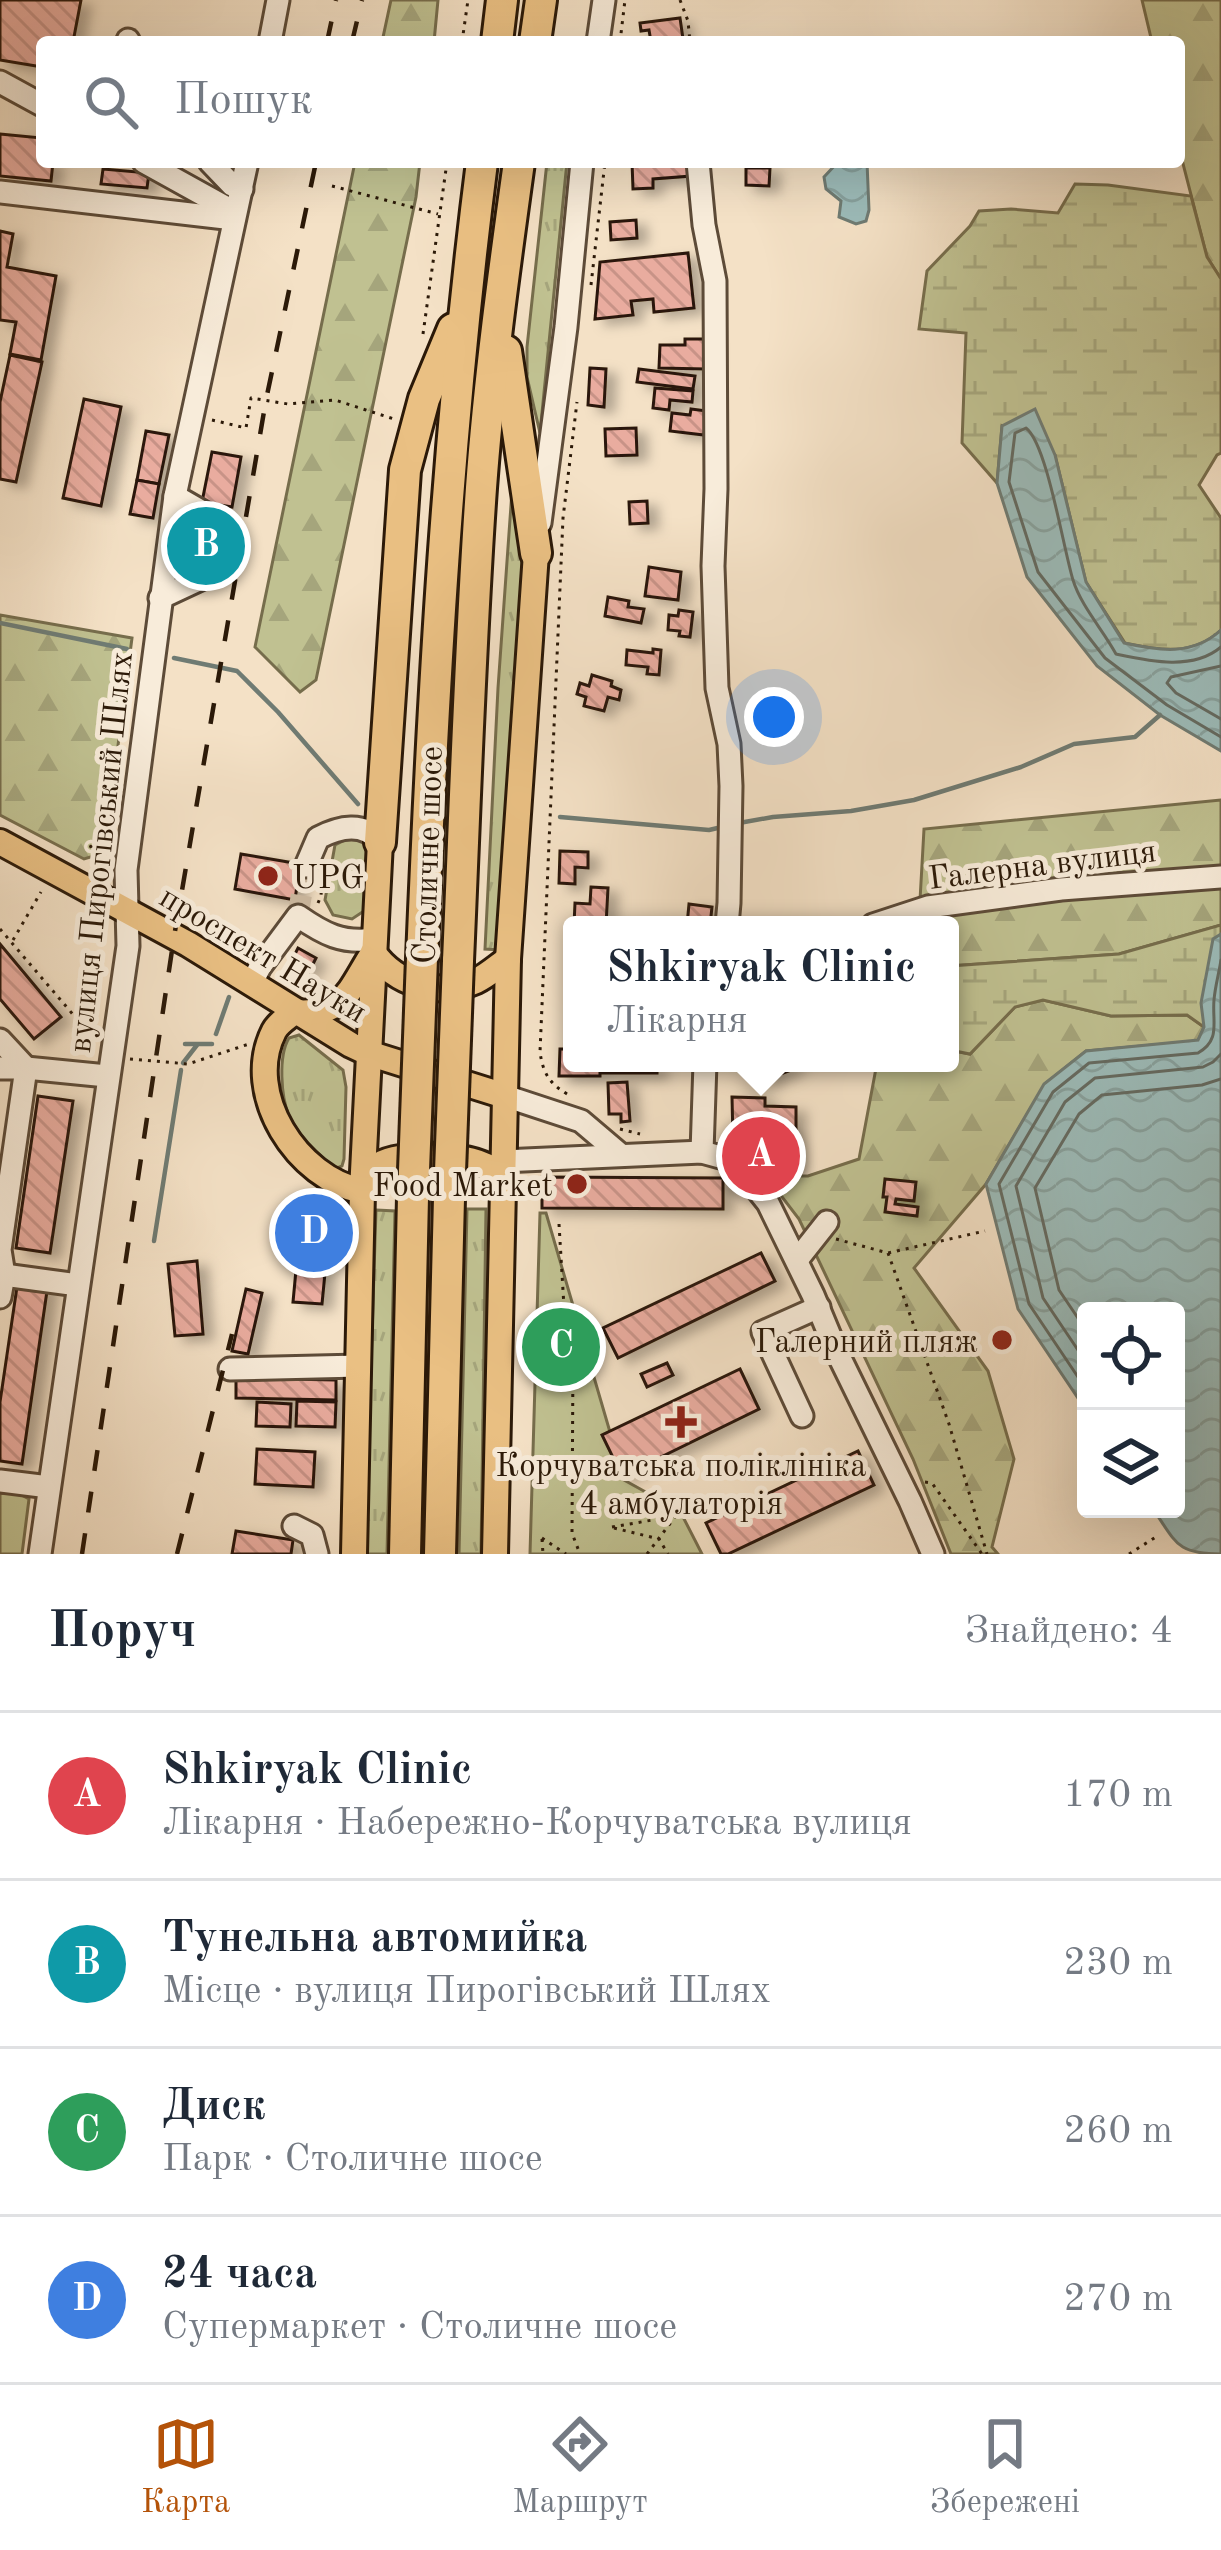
<!DOCTYPE html>
<html lang="uk">
<head>
<meta charset="utf-8">
<style>
  :root { --surface:#fff; --page:#f6f6f7; --text:#1f2937; --muted:#747a83; --line:#e0e1e3; --accent:#b45309 }
  body { margin:0; font-family:"Old Standard TT",serif; background:var(--page); color:var(--text) }
  .controls { position:absolute; right:36px; bottom:36px; display:grid; overflow:hidden; border-radius:12px; box-shadow:0 12px 48px #0002 }
  .controls button { width:108px; height:108px; display:grid; place-items:center; padding:0; border:0; border-bottom:3px solid var(--line); background:var(--surface); color:var(--text); font:60px sans-serif }
  .you { position:absolute; left:774px; top:717px; width:42px; height:42px; margin:-30px; border:9px solid #fff; border-radius:50%; background:#1a73e8; box-shadow:0 0 0 18px #1a73e833 }
  .badge { display:grid; place-items:center; width:78px; height:78px; border-radius:50%; background:var(--accent); color:#fff; font-size:39px; font-weight:700 }
  .pin { position:absolute; translate:-50% -50%; border:6px solid #fff; box-shadow:0 3px 12px #0006 }
  .popup { position:absolute; left:563px; top:916px; width:396px; height:156px; box-sizing:border-box; display:grid; place-content:center; border-radius:12px; background:var(--surface); filter:drop-shadow(0 3px 9px #0005); font-size:39px; white-space:nowrap; color:var(--muted) }
  .popup b { font-size:45px; color:var(--text) }
  .popup::after { content:''; position:absolute; left:50%; top:100%; margin-left:-24px; border:24px solid transparent; border-top-color:var(--surface) }
  .list { margin:0; padding:0; list-style:none }
  h2 { display:flex; justify-content:space-between; align-items:center; height:156px; margin:0; padding:0 48px; font-size:51px }
  h2 small { font-size:39px; font-weight:400; color:var(--muted) }
  .list li { display:grid; grid-template-columns:78px 1fr auto; gap:36px; align-items:center; box-sizing:border-box; height:168px; padding:0 48px; border-top:3px solid var(--line) }
  .list b { display:block; font-size:45px; white-space:nowrap }
  .list p { margin:0; font-size:39px; white-space:nowrap; color:var(--muted) }
  .list em { font-size:39px; font-style:normal; color:var(--muted) }
  .icon { flex:none; width:66px; height:66px; fill:none; stroke:currentColor; stroke-width:2; stroke-linecap:round; stroke-linejoin:round }
  .map { position:relative; flex:none; width:1221px; height:1554px; overflow:hidden }
  .search { position:absolute; background:var(--surface); box-shadow:0 12px 48px #0002; left:36px; right:36px; top:36px; height:132px; display:flex; align-items:center; gap:30px; box-sizing:border-box; padding:0 42px; border-radius:12px; color:var(--muted); font-size:45px }
  .sheet { height:828px; background:var(--surface) }
  nav { display:flex; justify-content:space-around; align-items:center; box-sizing:border-box; height:168px; border-top:3px solid var(--line); background:var(--surface); font-size:33px; color:var(--muted) }
  nav a { display:grid; justify-items:center; gap:6px }
  nav .on { color:var(--accent) }
  .map>svg:first-child { display:block }
  .grass { fill:url(#grass-tufts); stroke:#766d4c; stroke-width:3 }
  .forest { fill:url(#forest-firs); stroke:#766d4c; stroke-width:3 }
  .wetland { fill:url(#wetland-marsh); stroke:#766d4c; stroke-width:3 }
  .park { fill:#c0c191; stroke:#766d4c; stroke-width:3 }
  .water { fill:url(#water-waves); stroke:#6f7b73; stroke-width:3 }
  .lines { fill:none; stroke-linecap:round; stroke-linejoin:round }
  .shore { stroke:#646a61; stroke-width:3 }
  .stream { stroke:#6f7b73; stroke-width:4.5 }
  .building { fill:url(#building-back-hatch); stroke:#2b1908; stroke-width:3; filter:url(#shadow) }
  .minor-tunnel { stroke:#ccb9a0; stroke-width:21; stroke-dasharray:21 10; stroke-linecap:butt }
  .minor-casing { stroke:#5d4b38; stroke-width:27 }
  .major-casing { stroke:#2b1908; stroke-width:30 }
  .highway-casing { stroke:#2b1908; stroke-width:36 }
  .path { stroke:#2b1908; stroke-width:3; stroke-dasharray:3 6; stroke-linecap:butt }
  .minor { stroke:#f8ecda; stroke-width:21 }
  .major { stroke:#eac083; stroke-width:24 }
  .highway { stroke:#eac083; stroke-width:30 }
  .rail { stroke:#2b1908; stroke-width:4.5; stroke-dasharray:21 21; stroke-linecap:butt }
  .highway-bridge-casing { stroke:#2b1908; stroke-width:36; stroke-linecap:butt }
  .highway-bridge { stroke:#eac083; stroke-width:30 }
  .poi-dot { fill:#8f2418; stroke:#f8ecda; stroke-width:4.5 }
  .labels { text-anchor:middle; stroke-width:10; stroke-linejoin:round; paint-order:stroke }
  .street-label { font-size:33px; fill:#2b1908; stroke:#f8ecda }
  .poi-label { font-size:33px; fill:#2b1908; stroke:#f8ecda; text-anchor:end }
</style>
</head>
<body>
<div class="map">
<svg width="1221" height="1554" viewBox="0 0 1221 1554">
  <defs>
    <pattern id="grass-tufts" width="24" height="20" patternUnits="userSpaceOnUse" patternTransform="scale(3)"><rect width="24" height="20" fill="#c0c191"/><path d="M3 7l-1-3M5 7V3M7 7l1-3M15 17l-1-3M17 17v-4M19 17l1-3" fill="none" stroke="#a5a57c"/></pattern>
    <pattern id="forest-firs" width="22" height="20" patternUnits="userSpaceOnUse" patternTransform="scale(3)"><rect width="22" height="20" fill="#c0c191"/><path d="M5 1l3.5 6h-7zM16 11l3.5 6h-7z" fill="#a5a57c"/></pattern>
    <pattern id="wetland-marsh" width="20" height="14" patternUnits="userSpaceOnUse" patternTransform="scale(3)"><rect width="20" height="14" fill="#c0c191"/><path d="M1 5h8M5 5V1M11 12h8M15 12V8" fill="none" stroke="#a5a57c"/></pattern>
    <pattern id="water-waves" width="16" height="10" patternUnits="userSpaceOnUse" patternTransform="scale(3)"><rect width="16" height="10" fill="#9cbcba"/><path d="M0 5q4-4 8 0t8 0" fill="none" stroke="#87a19e"/></pattern>
    <pattern id="building-back-hatch" width="6" height="6" patternUnits="userSpaceOnUse" patternTransform="scale(3)"><rect width="6" height="6" fill="#e9ac9f"/><path d="M-1 5l2 2M0 0l6 6M5-1l2 2" fill="none" stroke="#c89387"/></pattern>
    <filter id="shadow"><feDropShadow dx="10" dy="5.5" stdDeviation="6" flood-color="#0004"/></filter>
  </defs>
  <rect width="100%" height="100%" fill="#f4e1c6"/>
  <filter id="stains"><feTurbulence type="fractalNoise" baseFrequency=".00167" numOctaves="4"/><feColorMatrix values="0 0 0 0 .2 0 0 0 0 .09 0 0 0 0 .02 0 0 0 .5 -.17"/></filter>
  <radialGradient id="worn" r=".72"><stop offset=".6" stop-color="#630" stop-opacity="0"/><stop offset="1" stop-color="#630" stop-opacity=".3"/></radialGradient>
  <!-- grass -->
  <g class="grass">
    <path d="M547 162H567L540 433 527 377V347Z"/>
    <path d="M514 463 524 534 500 950 485 949 498 688Z"/>
    <path d="M349 838 362 841 368 849 364 911 352 919 333 915 325 900 335 845Z"/>
    <path d="M299 1035 343 1070 346 1087 344 1159 342 1166 335 1169C319 1154 299 1137 289 1116 281 1097 278 1056 289 1038Z"/>
    <path d="M467 1209H486L481 1554H459Z"/>
    <path d="M376 1210 395 1211 387 1554H365Z"/>
  </g>
  <!-- forest -->
  <g class="forest">
    <path d="M391 0H438L434 42H382Z"/>
    <path d="M1142 0H1221V279L1207 257 1179 148V42H1152Z"/>
    <path d="M355 162H420L416 197 316 680 300 692 255 647Z"/>
    <path d="M0 615 132 638 104 853 84 859 0 815Z"/>
    <path d="M1221 800V925L1119 954 950 966V925H900L919 918 924 829Z"/>
    <path d="M1043 1000 1111 1016 1187 1015 1204 1027 1198 1041 1086 1051 1045 1084 986 1184 914 1268 988 1371 1014 1459 992 1547 998 1554H951L913 1459 799 1219 766 1176H808L859 1159 877 1063H950V1050L970 1054 1015 1007Z"/>
  </g>
  <!-- wetland -->
  <g class="wetland">
    <path d="M1075 184 1108 185 1191 196 1207 257 1221 279V453L1217 455 1199 485 1221 518V630C1192 657 1160 650 1125 643L1086 582 1055 455 1002 426 997 483 962 443 966 333 919 329 927 271 970 226 979 211 1011 209 1058 213Z"/>
    <path d="M1221 925V1051L1204 1027 1187 1015 1111 1016 1043 1000 1015 1007 970 1054 950 1050V966L1119 954Z"/>
  </g>
  <!-- park -->
  <g class="park">
    <path d="M540 1213H546L624 1480 680 1511 702 1554H530Z"/>
    <path d="M12 1490 29 1499 22 1554H0V1494Z"/>
  </g>
  <!-- water -->
  <g class="water">
    <path d="M838 162H867L869 210 866 221 856 224 839 217 841 201 826 189 824 177Z"/>
    <path d="M1035 409 1055 455 1086 582 1124 643C1160 651 1192 656 1221 630V751L1160 715 1097 666 1027 577 997 483 1002 426Z"/>
    <path d="M1221 934V1554C1177 1554 1177 1544 1153 1509H1176V1311H1086V1410L1018 1309 986 1184 1044 1084 1086 1051 1198 1040 1204 1027 1201 1003 1213 939Z"/>
  </g>
  <g class="lines">
    <!-- shore -->
    <g class="shore">
      <path d="M1221 647C1193 671 1149 661 1116 654 1103 630 1081 606 1073 580 1063 547 1047 444 1026 428L1015 433 1009 482 1038 572 1105 658 1167 705 1221 737"/>
      <path d="M1221 666 1171 677 1167 683 1176 693 1221 719"/>
      <path d="M1086 1330 1059 1290 1035 1188 1079 1114 1102 1095 1202 1085 1221 1079"/>
      <path d="M1086 1362 1043 1298 1016 1186 1065 1102 1095 1078 1203 1067 1213 1062 1221 1054"/>
      <path d="M1086 1389 1029 1304 999 1184 1053 1092 1089 1063 1198 1053C1221 1040 1212 1022 1214 1000 1215 987 1219 973 1221 960"/>
    </g>
    <!-- stream -->
    <g class="stream">
      <path d="M0 623 127 649"/>
      <path d="M174 658 237 671 278 712 358 804"/>
      <path d="M560 817 709 830 722 827"/>
      <path d="M739 823 773 817 851 811 914 800 1021 767 1074 744 1135 737 1160 715"/>
      <path d="M216 1034 229 997"/>
      <path d="M185 1044H212"/>
      <path d="M183 1063 197 1045"/>
      <path d="M154 1241 181 1070"/>
    </g>
  </g>
  <!-- building -->
  <g class="building">
    <path d="M0 0H81L73 42H42V67L0 60Z"/>
    <path d="M680 18 683 39 651 42 649 30 641 31 640 23Z"/>
    <path d="M0 134 42 138V162H53L51 181 0 176Z"/>
    <path d="M632 162H690L691 176 653 179V188L633 189Z"/>
    <path d="M746 168H770L769 186 746 185Z"/>
    <path d="M103 169 149 173 147 188 101 184Z"/>
    <path d="M636 220 637 238 611 240 610 222Z"/>
    <path d="M0 231 13 234 7 267 56 276 41 360 10 354 16 322 0 320Z"/>
    <path d="M688 253 694 308 654 312 653 299 631 301 633 315 595 319 600 262Z"/>
    <path d="M685 339H707L706 369 659 368 660 345H685Z"/>
    <path d="M10 355 42 362 16 482 0 479V402Z"/>
    <path d="M590 368 606 369 604 407 588 405Z"/>
    <path d="M639 369 695 376 693 389 637 382Z"/>
    <path d="M655 388 693 391 692 402 670 400 669 410 653 408Z"/>
    <path d="M84 399 121 407 101 506 63 498Z"/>
    <path d="M691 409 707 411 704 435 670 431 672 413 690 415Z"/>
    <path d="M636 428 637 455 606 456 605 429Z"/>
    <path d="M146 431 169 435 159 484 137 480Z"/>
    <path d="M212 452 241 457 232 507 202 502Z"/>
    <path d="M137 480 159 484 153 518 130 514Z"/>
    <path d="M647 501 648 523 630 524 629 502Z"/>
    <path d="M198 519 224 523 215 573 189 568Z"/>
    <path d="M649 567 681 572 678 600 645 596Z"/>
    <path d="M608 597 629 601 628 607 644 609 641 623 605 616Z"/>
    <path d="M679 610 693 612 690 637 679 636 680 631 668 630 669 615 678 616Z"/>
    <path d="M653 649 661 650 659 675 647 674 648 667 626 665 627 650 653 653Z"/>
    <path d="M592 675 612 681 611 686 621 690 619 700 608 697 604 711 584 706 586 697 577 694 580 683 589 686Z"/>
    <path d="M560 851 588 852V868L575 867V884L559 883Z"/>
    <path d="M241 854 300 864 295 900 235 889Z"/>
    <path d="M591 887 608 888 606 925H574L575 903 590 904Z"/>
    <path d="M689 904 712 907 710 925H687Z"/>
    <path d="M0 944 61 1017 34 1039 0 999Z"/>
    <path d="M298 948 316 958 308 974 290 964Z"/>
    <path d="M560 1049H572V1063H657V1073H600V1076H559Z"/>
    <path d="M759 1063H798L790 1066 791 1070 765 1080Z"/>
    <path d="M627 1082 630 1121 621 1122V1114H609L608 1083Z"/>
    <path d="M38 1096 73 1101 50 1253 16 1248Z"/>
    <path d="M732 1097 765 1098V1106L796 1107V1170H764L733 1139Z"/>
    <path d="M542 1177 723 1178V1209L542 1208Z"/>
    <path d="M885 1179 916 1182 914 1201 896 1199 895 1204 918 1207 917 1216 885 1212 887 1197H883Z"/>
    <path d="M299 1213H328L329 1253 299 1254Z"/>
    <path d="M761 1253 775 1281 618 1358 603 1328Z"/>
    <path d="M197 1261 203 1334 175 1336 168 1264Z"/>
    <path d="M296 1270 325 1273 322 1304 293 1302Z"/>
    <path d="M18 1280 48 1284 22 1464 0 1461V1402Z"/>
    <path d="M246 1289 262 1293 248 1354 232 1351Z"/>
    <path d="M667 1363 673 1375 647 1387 641 1374Z"/>
    <path d="M740 1369 759 1409 622 1476 602 1435Z"/>
    <path d="M236 1378 336 1380V1400L236 1398Z"/>
    <path d="M297 1401 336 1402 335 1427 296 1426Z"/>
    <path d="M257 1402 291 1404 290 1427 256 1426Z"/>
    <path d="M257 1449 315 1452 313 1487 255 1484Z"/>
    <path d="M858 1451 874 1485 728 1554H721L706 1523Z"/>
    <path d="M236 1531 293 1540 291 1554H232Z"/>
  </g>
  <g class="lines">
    <!-- minor-tunnel -->
    <g class="minor-tunnel">
      <path d="M207 576 215 519"/>
      <path d="M298 916 306 866"/>
    </g>
    <defs>
      <g id="minor">
        <path d="M128 40 129 42"/>
        <path d="M270 42 278 0"/>
        <path d="M598 42 604 0"/>
        <path d="M0 82 42 105"/>
        <path d="M144 162 227 208 234 219"/>
        <path d="M210 162 232 185 242 189"/>
        <path d="M698 162 704 225 715 281 716 489 713 566 717 688 729 744 731 786 729 903 727 925"/>
        <path d="M0 192 234 219"/>
        <path d="M175 496 215 519"/>
        <path d="M540 523 566 327 582 162"/>
        <path d="M160 598 207 576"/>
        <path d="M306 866 318 838C339 827 364 821 380 842"/>
        <path d="M873 925 928 907 1061 889 1221 877"/>
        <path d="M251 984 260 967 298 916C324 934 342 944 375 939"/>
        <path d="M0 1040 26 1068 0 1250 4 1275 0 1297"/>
        <path d="M0 1068H26L107 1076"/>
        <path d="M505 1096 581 1121 621 1155"/>
        <path d="M702 1152 705 1063"/>
        <path d="M503 1161 702 1152 724 1158 745 1174 768 1203 813 1295 835 1348 910 1501 933 1554"/>
        <path d="M797 1260 827 1222"/>
        <path d="M4 1275 78 1285"/>
        <path d="M230 1369 359 1366"/>
        <path d="M802 1416 763 1332 819 1307"/>
        <path d="M0 1481 49 1487"/>
        <path d="M294 1526 312 1535 317 1554"/>
        <path d="M40 1554 128 946 126 870 175 496 247 162"/>
      </g>
      <g id="major">
        <path d="M0 842 188 944 351 1045 368 1053 505 1096"/>
        <path d="M373 952C396 984 438 998 476 981 487 976 498 966 508 959"/>
        <path d="M363 1189C367 1180 371 1171 379 1165 398 1151 477 1153 493 1171 498 1176 499 1183 502 1189"/>
        <path d="M362 1191C298 1179 242 1094 274 1031 278 1023 287 1018 294 1012 343 1016 348 993 371 956"/>
        <path d="M354 1554 362 1191 380 842"/>
        <path d="M495 1554 508 959 536 553"/>
      </g>
      <g id="highway">
        <path d="M497 42 502 0"/>
        <path d="M535 42 541 0"/>
        <path d="M506 351 536 553"/>
        <path d="M380 842 405 470 424 399 453 329"/>
        <path d="M422 958C433 691 448 428 482 162"/>
        <path d="M458 961C465 803 470 645 481 488 489 379 504 270 519 162"/>
        <path d="M405 1554 413 1197"/>
        <path d="M440 1554 449 1198"/>
      </g>
    </defs>
    <!-- minor casing -->
    <use href="#minor" class="minor-casing"/>
    <!-- major casing -->
    <use href="#major" class="major-casing"/>
    <!-- highway casing -->
    <use href="#highway" class="highway-casing"/>
    <!-- path -->
    <g class="path">
      <path d="M680 0 688 21 690 42"/>
      <path d="M462 42 468 0"/>
      <path d="M620 42 625 0"/>
      <path d="M332 186 438 214"/>
      <path d="M591 285 605 162"/>
      <path d="M423 334 447 162"/>
      <path d="M212 420 246 428 251 398 288 404 335 400 394 419"/>
      <path d="M318 903 321 896 322 877"/>
      <path d="M0 929 82 1025 95 1034"/>
      <path d="M13 940 41 892"/>
      <path d="M130 1059 188 1064 249 1044"/>
      <path d="M817 1063H826"/>
      <path d="M567 1094C549 1083 543 1073 540 1052L563 518 577 402"/>
      <path d="M620 1129 640 1134"/>
      <path d="M559 1224 564 1307 573 1355 572 1533 580 1554"/>
      <path d="M836 1239 888 1253 985 1231"/>
      <path d="M888 1253 949 1424 987 1554"/>
      <path d="M925 1482 932 1483 982 1554"/>
      <path d="M612 1527 693 1513"/>
      <path d="M614 1528 659 1539 668 1554"/>
      <path d="M542 1538 566 1554"/>
      <path d="M542 1539 543 1554"/>
      <path d="M647 1554 675 1517"/>
      <path d="M1129 1554 1159 1535"/>
    </g>
    <!-- minor -->
    <use href="#minor" class="minor"/>
    <!-- major -->
    <use href="#major" class="major"/>
    <!-- highway -->
    <use href="#highway" class="highway"/>
    <!-- rail -->
    <g class="rail">
      <path d="M327 42 336 0"/>
      <path d="M352 42 362 0"/>
      <path d="M82 1554 174 937 266 400 316 162"/>
      <path d="M177 1554 232 1334"/>
    </g>
    <defs>
      <g id="highway-bridge">
        <path d="M413 1197 422 958"/>
        <path d="M449 1198 458 961"/>
      </g>
    </defs>
    <!-- highway-bridge casing -->
    <use href="#highway-bridge" class="highway-bridge-casing"/>
    <!-- highway-bridge -->
    <use href="#highway-bridge" class="highway-bridge"/>
  </g>
  <!-- markers -->
  <g class="poi-dot">
    <circle cx="268" cy="876" r="12"/>
    <circle cx="577" cy="1184" r="12"/>
    <circle cx="1002" cy="1340" r="12"/>
    <path d="M675 1404h12v12h12v12h-12v12h-12v-12h-12v-12h12z"/>
  </g>
  <g class="labels">
    <!-- street labels -->
    <g class="street-label">
      <text transform="translate(99 852) rotate(-84)" y="12">вулиця Пирогівський Шлях</text>
      <text transform="translate(426 855) rotate(-88)" y="12">Столичне шосе</text>
      <text transform="translate(1042 863) rotate(-7)" y="12">Галерна вулиця</text>
      <text transform="translate(264 953) rotate(31)" y="12">проспект Науки</text>
    </g>
    <!-- poi labels -->
    <g class="poi-label">
      <text x="292" y="888" text-anchor="start">UPG</text>
      <text x="553" y="1196">Food Market</text>
      <text x="978" y="1352">Галерний пляж</text>
      <text x="681" y="1476" text-anchor="middle">Корчуватська поліклініка<tspan x="681" dy="38">4 амбулаторія</tspan></text>
    </g>
  </g>
  <rect width="100%" height="100%" filter="url(#stains)"/>
  <rect width="100%" height="100%" fill="url(#worn)"/>
</svg>
<div class="controls">
<button><svg class="icon" aria-label="locate" viewBox="0 0 24 24"><circle cx="12" cy="12" r="6"/><path d="M12 2v4M12 18v4M2 12h4M18 12h4"/></svg></button>
<button><svg class="icon" aria-label="layers" viewBox="0 0 24 24"><path d="M12 4l9 5-9 5-9-5zM3 14l9 5 9-5"/></svg></button>
</div>
<div class="you"></div>
<div class="pin badge" style="left:761px;top:1156px;background:#e0444e">A</div>
<div class="popup"><b>Shkiryak Clinic</b>Лікарня</div>
<div class="pin badge" style="left:206px;top:546px;background:#0f9aa8">B</div>
<div class="pin badge" style="left:561px;top:1347px;background:#2e9e5b">C</div>
<div class="pin badge" style="left:314px;top:1233px;background:#3f7fe0">D</div>
<div class="search"><svg class="icon" aria-label="search" viewBox="0 0 24 24"><circle cx="10" cy="10" r="6"/><path d="M15 15l6 6"/></svg>Пошук</div>
</div>
<section class="sheet">
<h2>Поруч<small>Знайдено: 4</small></h2>
<ul class="list">
<li><span class="badge" style="background:#e0444e">A</span><div><b>Shkiryak Clinic</b><p>Лікарня · Набережно-Корчуватська вулиця</p></div><em>170 m</em></li>
<li><span class="badge" style="background:#0f9aa8">B</span><div><b>Тунельна автомийка</b><p>Місце · вулиця Пирогівський Шлях</p></div><em>230 m</em></li>
<li><span class="badge" style="background:#2e9e5b">C</span><div><b>Диск</b><p>Парк · Столичне шосе</p></div><em>260 m</em></li>
<li><span class="badge" style="background:#3f7fe0">D</span><div><b>24 часа</b><p>Супермаркет · Столичне шосе</p></div><em>270 m</em></li>
</ul>
</section>
<nav>
<a class="on"><svg class="icon" aria-label="map" viewBox="0 0 24 24"><path d="M3 6l6-2 6 2 6-2v14l-6 2-6-2-6 2zM9 4v14M15 6v14"/></svg>Карта</a>
<a><svg class="icon" aria-label="directions" viewBox="0 0 24 24"><path d="M12 3l9 9-9 9-9-9zM9 14v-3h6M13 9l2 2-2 2"/></svg>Маршрут</a>
<a><svg class="icon" aria-label="saved" viewBox="0 0 24 24"><path d="M7 4h10v16l-5-4-5 4z"/></svg>Збережені</a>
</nav>
</body>
</html>
